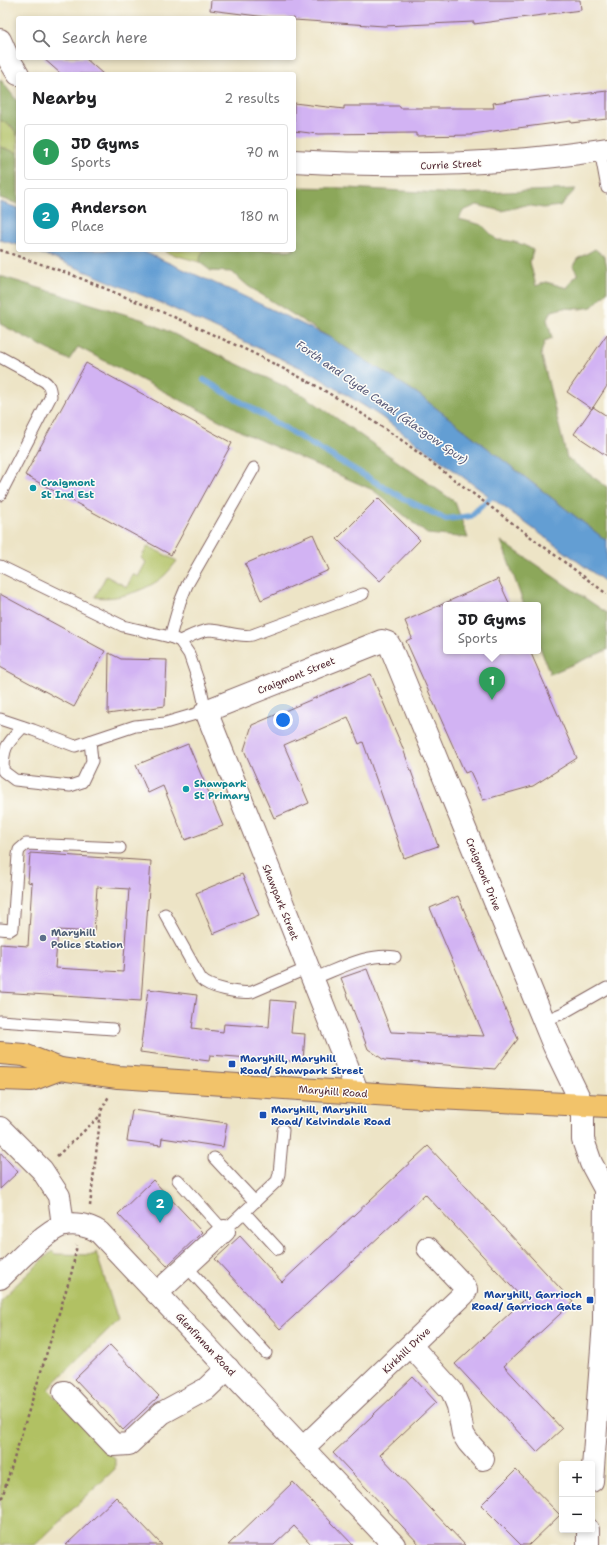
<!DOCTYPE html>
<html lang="en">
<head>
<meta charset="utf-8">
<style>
  :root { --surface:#fff; --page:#f2f2f2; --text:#202124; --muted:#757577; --line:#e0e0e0; --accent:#1f6fb2 }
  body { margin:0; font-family:"Shantell Sans",sans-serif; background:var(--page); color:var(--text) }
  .controls { position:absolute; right:12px; bottom:12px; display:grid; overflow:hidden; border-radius:4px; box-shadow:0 2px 6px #0003 }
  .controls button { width:36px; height:36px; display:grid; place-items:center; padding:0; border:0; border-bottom:1px solid var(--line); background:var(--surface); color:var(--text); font:20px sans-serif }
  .you { position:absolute; left:283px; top:720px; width:14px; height:14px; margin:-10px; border:3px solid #fff; border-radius:50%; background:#1a73e8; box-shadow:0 0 0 6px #1a73e833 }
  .badge { display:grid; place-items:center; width:26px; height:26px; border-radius:50%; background:var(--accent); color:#fff; font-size:13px; font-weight:700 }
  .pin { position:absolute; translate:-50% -33px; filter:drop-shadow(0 1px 2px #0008) }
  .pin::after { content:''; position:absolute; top:21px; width:14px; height:12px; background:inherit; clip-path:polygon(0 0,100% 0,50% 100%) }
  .popup { position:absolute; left:443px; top:602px; width:98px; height:52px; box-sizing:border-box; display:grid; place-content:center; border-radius:4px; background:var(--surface); filter:drop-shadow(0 1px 3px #0005); font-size:13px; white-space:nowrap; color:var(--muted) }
  .popup b { font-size:15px; color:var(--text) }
  .popup::after { content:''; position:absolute; left:50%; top:100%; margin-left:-8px; border:8px solid transparent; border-top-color:var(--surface) }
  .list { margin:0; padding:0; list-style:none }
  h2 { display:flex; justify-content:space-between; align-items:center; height:52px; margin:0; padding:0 16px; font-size:17px }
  h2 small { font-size:13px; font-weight:400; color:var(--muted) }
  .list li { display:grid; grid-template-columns:26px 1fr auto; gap:12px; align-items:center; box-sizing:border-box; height:56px; margin:0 8px 8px; padding:0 8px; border:1px solid var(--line); border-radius:4px }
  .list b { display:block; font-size:15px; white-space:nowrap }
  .list p { margin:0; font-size:13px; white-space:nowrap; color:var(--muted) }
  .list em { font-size:13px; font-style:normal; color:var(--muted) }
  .icon { flex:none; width:22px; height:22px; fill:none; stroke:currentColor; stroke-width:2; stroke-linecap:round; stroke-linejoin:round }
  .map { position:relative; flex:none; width:607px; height:1545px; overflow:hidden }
  .search { position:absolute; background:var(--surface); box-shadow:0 2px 6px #0003; left:16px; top:16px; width:280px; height:44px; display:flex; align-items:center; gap:10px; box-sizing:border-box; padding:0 14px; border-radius:4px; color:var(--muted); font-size:15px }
  .panel { position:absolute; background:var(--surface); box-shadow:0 2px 6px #0003; left:16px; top:72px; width:280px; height:180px; border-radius:4px }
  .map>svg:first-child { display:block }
  .green { fill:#b1c164; stroke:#7e7048 }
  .forest { fill:#8ca75a; stroke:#6b6342 }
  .water { fill:#639ed3; stroke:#565e7f }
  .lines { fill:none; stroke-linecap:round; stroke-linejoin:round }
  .stream { stroke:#639ed3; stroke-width:6 }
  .building { fill:#d2b3f3; fill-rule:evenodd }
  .lane-casing { stroke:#836461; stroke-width:13 }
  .street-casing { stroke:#836461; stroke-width:24 }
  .primary-casing { stroke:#836461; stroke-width:24 }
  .path { stroke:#836461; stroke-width:2.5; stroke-dasharray:3 3; stroke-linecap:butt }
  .lane { stroke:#fff; stroke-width:11 }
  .street { stroke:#fff; stroke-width:22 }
  .primary { stroke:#f2c36a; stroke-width:22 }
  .culture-dot { fill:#0f9aa8; stroke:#fdfcf7; stroke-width:1.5 }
  .service-dot { fill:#5c6f8a; stroke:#fdfcf7; stroke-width:1.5 }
  .transit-dot { fill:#1a4fb4; stroke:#fdfcf7; stroke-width:1.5 }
  .labels { text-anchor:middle; stroke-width:3; stroke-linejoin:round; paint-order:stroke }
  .street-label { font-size:10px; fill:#4a1f2b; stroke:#fdfcf7 }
  .culture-label { font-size:10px; font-weight:bold; fill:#0d838f; stroke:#fdfcf7; text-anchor:start }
  .service-label { font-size:10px; font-weight:bold; fill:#4e5e75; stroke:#fdfcf7; text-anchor:start }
  .transit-label { font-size:10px; font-weight:bold; fill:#164399; stroke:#fdfcf7; text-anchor:start }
  .water-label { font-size:11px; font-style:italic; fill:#555877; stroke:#fdfcf7 }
</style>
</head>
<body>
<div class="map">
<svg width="607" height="1545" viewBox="0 0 607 1545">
  <rect width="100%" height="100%" fill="#fdfcf7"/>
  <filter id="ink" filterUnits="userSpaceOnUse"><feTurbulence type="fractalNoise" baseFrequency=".025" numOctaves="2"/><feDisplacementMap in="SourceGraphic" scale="8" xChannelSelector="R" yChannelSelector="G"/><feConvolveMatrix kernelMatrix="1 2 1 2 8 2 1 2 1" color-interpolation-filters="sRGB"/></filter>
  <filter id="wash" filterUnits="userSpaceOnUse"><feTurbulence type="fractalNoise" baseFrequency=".012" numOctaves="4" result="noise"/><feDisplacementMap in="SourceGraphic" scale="16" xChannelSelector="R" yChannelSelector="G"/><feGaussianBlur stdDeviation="0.9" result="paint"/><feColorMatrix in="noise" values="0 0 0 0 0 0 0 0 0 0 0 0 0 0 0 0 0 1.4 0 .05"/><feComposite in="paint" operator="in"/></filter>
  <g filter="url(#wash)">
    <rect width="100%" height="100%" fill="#ede4c6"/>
    <!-- green -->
    <g class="green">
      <path d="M0 120C19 130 18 133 18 153L0 147Z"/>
      <path d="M169 250H205L202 253 199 262 165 252Z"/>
      <path d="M148 546 177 561C173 566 169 571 164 576 148 590 116 601 95 597L106 576 127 587 133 574 138 577 146 562 141 558Z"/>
      <path d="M52 1251 55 1254 94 1255 96 1252 118 1320 48 1389 115 1459V1469L35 1545H0V1300Z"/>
    </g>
    <!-- forest -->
    <g class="forest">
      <path d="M0 79 18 102V136L12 126 0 120Z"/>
      <path d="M0 147 18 153V204L0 198Z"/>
      <path d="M294 187 348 188 458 194 576 189 560 206 543 208 526 205 502 211 477 205 463 211 459 219 482 225 497 240C510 240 522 243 533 250L530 262 536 286 546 282 567 288 573 278 578 275 573 266 577 259 595 249 605 257 607 268V292L592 307 580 309 563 308 552 311 547 319 552 338 545 341 541 353 567 458 607 487V541L418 394 248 286 232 272 211 271 199 262 202 253 205 250H294Z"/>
      <path d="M0 276 144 320 305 396 455 502 468 538 427 534 373 490 246 434 78 347 69 360 0 324Z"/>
      <path d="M501 541 607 613V650L550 674 538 642V605H524Z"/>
    </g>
    <!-- water -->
    <g class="water">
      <path d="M0 202 18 208V245L0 240Z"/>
      <path d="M31 250H140L237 293 329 337 418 394 607 541V583L380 416 310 372 163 304 58 260Z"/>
    </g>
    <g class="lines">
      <!-- stream -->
      <path class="stream" d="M204 380 404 499 446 519 471 516 496 492"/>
    </g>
    <g id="blocks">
      <!-- building -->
      <g class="building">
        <path d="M211 0H580L581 10 474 24V22L384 26 294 20V18H274L210 10Z"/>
        <path d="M43 58H85L103 74H61Z"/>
        <path d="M607 91V119L571 123V121L472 134V135L416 136V133L318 134 294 131V103L344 109V106H400V108H494L493 103 549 96V98Z"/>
        <path d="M607 334V386L592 409 567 392Z"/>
        <path d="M86 363 232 443 171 555 25 475Z"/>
        <path d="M593 407 607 416V456L574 434Z"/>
        <path d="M378 498 420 540 380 581 337 539Z"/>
        <path d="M313 534 329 570 261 600 245 564Z"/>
        <path d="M498 579 510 605H446V651H530L577 758 533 786 483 800 470 771 465 773 406 641 412 638 405 621Z"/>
        <path d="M0 594 105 651 74 707 0 667Z"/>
        <path d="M109 653 121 659 167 660 165 706 108 714Z"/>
        <path d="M371 674 402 746 438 846 404 858 363 742 359 744 348 717 284 745 309 803 274 818 244 750 252 725Z"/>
        <path d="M188 744 223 826 185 840 163 786 148 793 136 765Z"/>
        <path d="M30 853 151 861 141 1001 0 992V944L28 946 32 883 28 882ZM97 887 129 889 123 972 55 968 58 930 94 932Z"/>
        <path d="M242 874 259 915 213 934 196 893Z"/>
        <path d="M458 896 518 1039 495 1069 384 1060 368 1049 341 978 367 969 391 1032 484 1036 430 908Z"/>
        <path d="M148 989 197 995 192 1028 223 1032 224 1024 269 1027 271 1000 294 1002 291 1033 305 1034 303 1062 210 1055 209 1061 140 1052Z"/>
        <path d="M132 1110 227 1123 223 1147 162 1138 161 1145 127 1141Z"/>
        <path d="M428 1146 573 1302 504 1366 562 1429 537 1452 455 1364 524 1300 425 1194 280 1329 215 1259 240 1236 282 1282Z"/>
        <path d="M0 1152 18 1172 0 1189Z"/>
        <path d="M153 1180 202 1232 167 1266 118 1214Z"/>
        <path d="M110 1345 159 1396 123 1430 75 1379Z"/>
        <path d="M413 1377 436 1402 380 1455 465 1545H420L333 1453Z"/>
        <path d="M516 1470 560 1515 529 1545H521L481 1505Z"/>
        <path d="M293 1482 353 1545H312L294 1526 274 1545H228Z"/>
        <path d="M116 1497 162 1545H66Z"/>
      </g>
    </g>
  </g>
  <g filter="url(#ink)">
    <use href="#blocks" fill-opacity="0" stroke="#836461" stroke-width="1"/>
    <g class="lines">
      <defs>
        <g id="lane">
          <path d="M600 150 607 188"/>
          <path d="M0 357 44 381C50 385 50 389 51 396L0 495"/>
          <path d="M0 566 123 626 170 637 180 641 189 654 201 689 206 711 165 723 135 726 75 746 33 730 0 719"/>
          <path d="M170 637 180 602 187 585 254 468"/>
          <path d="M180 641C189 637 199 631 209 630 224 630 238 638 252 635L363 594"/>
          <path d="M23 727C7 744 3 746 3 771L15 780 70 786 82 782 92 761 90 741"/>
          <path d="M165 914 201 979C209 988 240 994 252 992L308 968"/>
          <path d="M0 929 10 930 13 928 18 855 19 850 26 844 120 848"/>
          <path d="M312 979C337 970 368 952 395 957"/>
          <path d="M0 1021 113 1029"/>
          <path d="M544 1021 563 1013 607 988"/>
          <path d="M214 1158 255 1202"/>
          <path d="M178 1180 224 1231 277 1181 279 1174 283 1130"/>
          <path d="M244 1212 278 1249"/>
          <path d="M186 1266 266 1353"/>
        </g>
        <g id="street">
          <path d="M0 40 8 58 18 74"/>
          <path d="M294 161C399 167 503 166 607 149"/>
          <path d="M358 1093 206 711 382 641 388 643 391 648 554 1046 583 1106V1140L591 1163 605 1189"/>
          <path d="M0 1128 42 1170 59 1196 63 1225"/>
          <path d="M0 1278C14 1265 44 1232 61 1226 73 1222 88 1225 99 1232L394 1545"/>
          <path d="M157 1293 224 1231"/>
          <path d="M411 1346 452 1391 458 1406 463 1434 468 1442 483 1459"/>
          <path d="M64 1392 114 1445 129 1444 162 1413 206 1389 228 1368"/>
          <path d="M303 1448 464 1294 466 1290 463 1285 428 1248"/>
          <path d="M592 1481 604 1322 605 1189 607 1182"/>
          <path d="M588 1545V1530"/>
        </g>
        <g id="primary">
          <path d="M0 1053 24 1055 60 1069 118 1077 437 1098 607 1106"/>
          <path d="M0 1079 31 1080 60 1069"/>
        </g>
      </defs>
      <!-- lane casing -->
      <use href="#lane" class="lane-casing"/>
      <!-- street casing -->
      <use href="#street" class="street-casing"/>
      <!-- primary casing -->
      <use href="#primary" class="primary-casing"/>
      <!-- path -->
      <g class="path">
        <path d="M0 250 70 274 174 317 251 352 313 384 352 407 400 439 607 594"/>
        <path d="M57 1156 100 1116"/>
        <path d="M90 1206 101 1111 109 1096"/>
        <path d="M0 1504 72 1271 77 1245"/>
      </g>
      <!-- lane -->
      <use href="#lane" class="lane"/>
      <!-- street -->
      <use href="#street" class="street"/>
      <!-- primary -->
      <use href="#primary" class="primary"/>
    </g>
  </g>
  <!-- markers -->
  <g class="culture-dot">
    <circle cx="33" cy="488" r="4"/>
    <circle cx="186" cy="789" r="4"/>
  </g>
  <circle class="service-dot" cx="43" cy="938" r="4"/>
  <g class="transit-dot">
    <rect x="228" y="1060" width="8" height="8" rx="2"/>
    <rect x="259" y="1111" width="8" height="8" rx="2"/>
    <rect x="586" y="1296" width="8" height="8" rx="2"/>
  </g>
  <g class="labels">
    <!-- street labels -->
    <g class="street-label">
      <text transform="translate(451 164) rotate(-3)" y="4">Currie Street</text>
      <text transform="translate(296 675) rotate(-22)" y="4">Craigmont Street</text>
      <text transform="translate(484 874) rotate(68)" y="4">Craigmont Drive</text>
      <text transform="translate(281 902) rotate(68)" y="4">Shawpark Street</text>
      <text transform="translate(333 1091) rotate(4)" y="4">Maryhill Road</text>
      <text transform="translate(206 1344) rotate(47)" y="4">Glenfinnan Road</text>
      <text transform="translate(406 1350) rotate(-44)" y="4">Kirkhill Drive</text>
    </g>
    <!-- culture labels -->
    <g class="culture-label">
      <text x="41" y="486">Craigmont<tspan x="41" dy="12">St Ind Est</tspan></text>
      <text x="194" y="787">Shawpark<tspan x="194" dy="12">St Primary</tspan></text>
    </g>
    <!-- service labels -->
    <g class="service-label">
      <text x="51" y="936">Maryhill<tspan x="51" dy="12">Police Station</tspan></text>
    </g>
    <!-- transit labels -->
    <g class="transit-label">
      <text x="240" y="1062">Maryhill, Maryhill<tspan x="240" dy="12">Road/ Shawpark Street</tspan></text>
      <text x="271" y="1113">Maryhill, Maryhill<tspan x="271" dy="12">Road/ Kelvindale Road</tspan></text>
      <text x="582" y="1298" text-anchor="end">Maryhill, Garrioch<tspan x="582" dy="12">Road/ Garrioch Gate</tspan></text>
    </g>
    <!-- water labels -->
    <g class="water-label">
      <text transform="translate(382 402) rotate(35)" y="4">Forth and Clyde Canal (Glasgow Spur)</text>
    </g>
  </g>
</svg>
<div class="controls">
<button>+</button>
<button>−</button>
</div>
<div class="you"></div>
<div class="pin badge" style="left:492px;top:700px;background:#2e9e5b">1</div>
<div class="popup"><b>JD Gyms</b>Sports</div>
<div class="pin badge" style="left:160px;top:1223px;background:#0f9aa8">2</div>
<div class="search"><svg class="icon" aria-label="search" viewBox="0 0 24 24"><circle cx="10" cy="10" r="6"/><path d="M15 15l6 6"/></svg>Search here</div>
<section class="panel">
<h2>Nearby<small>2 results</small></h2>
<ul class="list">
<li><span class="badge" style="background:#2e9e5b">1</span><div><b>JD Gyms</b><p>Sports</p></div><em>70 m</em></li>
<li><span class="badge" style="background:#0f9aa8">2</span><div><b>Anderson</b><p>Place</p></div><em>180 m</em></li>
</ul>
</section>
</div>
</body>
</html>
